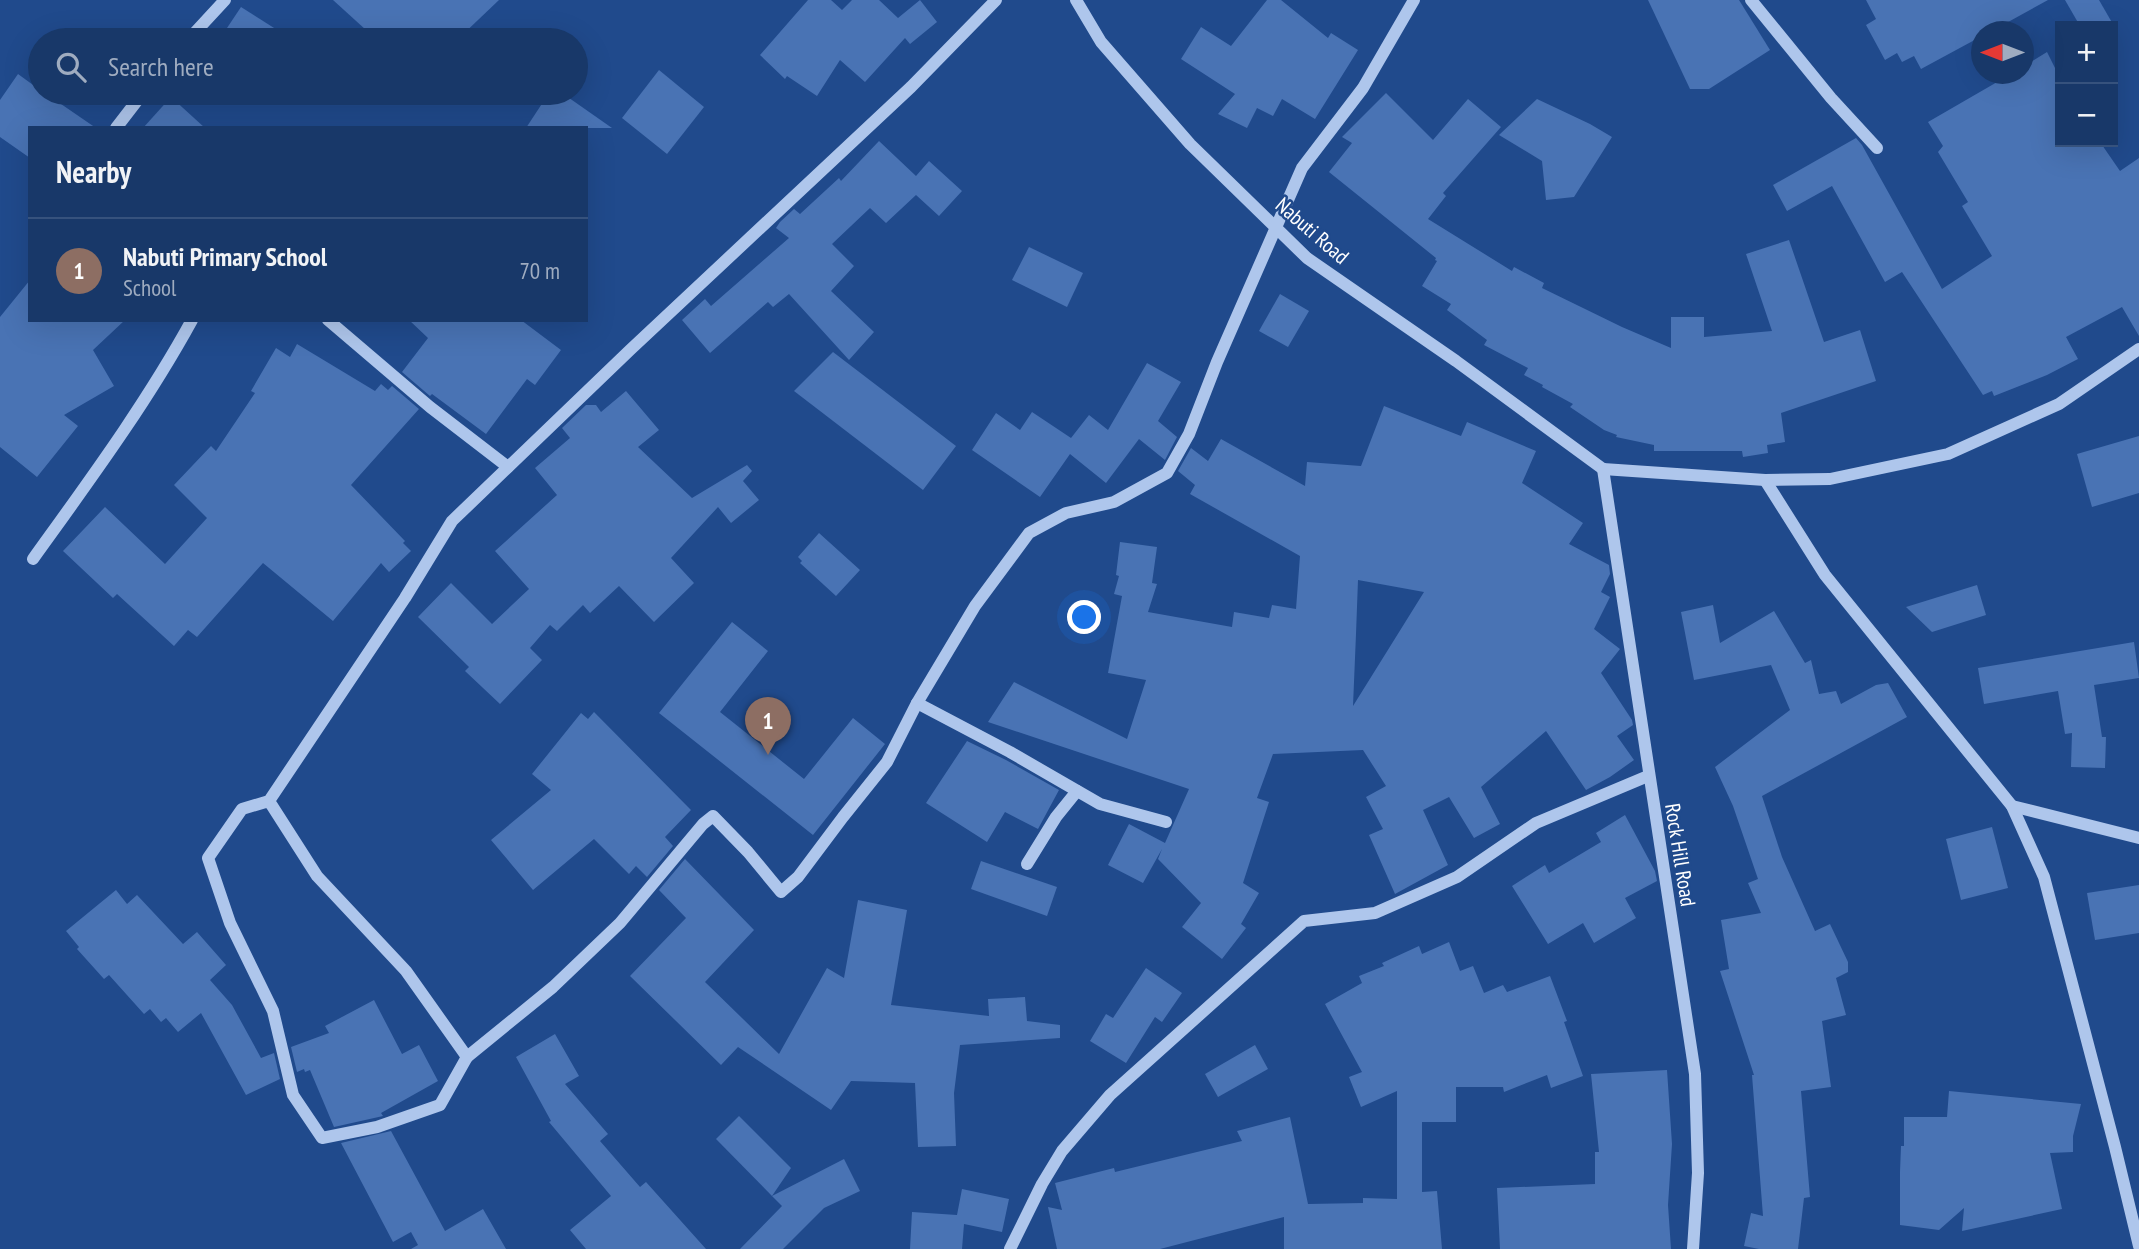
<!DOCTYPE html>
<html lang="en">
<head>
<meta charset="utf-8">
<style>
  :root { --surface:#183869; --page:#254371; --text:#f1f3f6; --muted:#9facc0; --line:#36527d; --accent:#f9d86e }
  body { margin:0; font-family:"PT Sans Narrow",sans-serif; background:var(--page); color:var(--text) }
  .controls { position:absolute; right:21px; top:21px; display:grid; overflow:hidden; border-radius:0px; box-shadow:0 7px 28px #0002 }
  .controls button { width:63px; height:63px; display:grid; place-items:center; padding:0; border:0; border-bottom:2px solid var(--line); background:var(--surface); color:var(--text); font:35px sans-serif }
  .compass { position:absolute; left:1971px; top:21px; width:63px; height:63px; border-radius:50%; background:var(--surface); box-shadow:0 7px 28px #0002; rotate:270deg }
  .you { position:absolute; left:1085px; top:618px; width:24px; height:24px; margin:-18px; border:5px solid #fff; border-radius:50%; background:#1a73e8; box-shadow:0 0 0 10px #1a73e833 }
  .badge { display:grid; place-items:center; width:46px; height:46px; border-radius:50%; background:var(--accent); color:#fff; font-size:23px; font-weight:700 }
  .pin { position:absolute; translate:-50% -58px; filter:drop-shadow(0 2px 4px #0008) }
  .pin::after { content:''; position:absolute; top:37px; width:24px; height:21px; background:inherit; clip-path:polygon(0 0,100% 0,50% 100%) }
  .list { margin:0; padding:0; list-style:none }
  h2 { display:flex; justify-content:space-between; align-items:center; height:91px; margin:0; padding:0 28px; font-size:30px }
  h2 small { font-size:23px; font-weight:400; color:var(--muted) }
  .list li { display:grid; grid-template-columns:46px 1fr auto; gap:21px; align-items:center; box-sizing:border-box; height:105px; padding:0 28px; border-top:2px solid var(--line) }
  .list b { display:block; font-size:26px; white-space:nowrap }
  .list p { margin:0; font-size:23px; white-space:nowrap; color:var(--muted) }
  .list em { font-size:23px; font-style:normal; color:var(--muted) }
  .icon { flex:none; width:38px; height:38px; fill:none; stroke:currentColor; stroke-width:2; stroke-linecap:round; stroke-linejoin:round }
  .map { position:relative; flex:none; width:2139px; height:1249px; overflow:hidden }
  .search { position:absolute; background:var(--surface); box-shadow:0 7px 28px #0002; left:28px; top:28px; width:560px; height:77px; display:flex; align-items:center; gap:18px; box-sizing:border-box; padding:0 24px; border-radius:38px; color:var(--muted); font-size:26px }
  .panel { position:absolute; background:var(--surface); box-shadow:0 7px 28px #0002; left:28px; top:126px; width:560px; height:196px; border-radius:0px }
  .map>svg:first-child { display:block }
  .building { fill:#4973b4; fill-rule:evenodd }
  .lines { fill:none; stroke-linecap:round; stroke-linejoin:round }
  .minor { stroke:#aec6ec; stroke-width:12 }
  .labels { text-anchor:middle; stroke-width:5; stroke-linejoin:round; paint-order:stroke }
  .street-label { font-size:21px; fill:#fff; stroke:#204a8c }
</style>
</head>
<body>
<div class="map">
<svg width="2139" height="1249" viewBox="0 0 2139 1249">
  <rect width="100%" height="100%" fill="#204a8c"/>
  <!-- building -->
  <g class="building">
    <path d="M333 0H499L457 40H377Z"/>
    <path d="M808 0H831L842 10 852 0H879L898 18 920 0 937 22 910 44 905 38 865 82 840 60 817 96 787 76 785 79 760 55Z"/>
    <path d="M1267 0H1281L1328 38 1331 33 1358 50 1315 119 1282 99 1273 116 1257 108 1247 128 1218 114 1235 94 1181 59 1201 27 1231 46Z"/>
    <path d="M1648 0H1739L1770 50 1709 89H1690Z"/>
    <path d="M1866 0H2048L1990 32H1982V36L1921 69 1914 56 1902 62 1897 53 1885 60 1866 25 1876 19Z"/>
    <path d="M2065 0H2099L2114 26H2080Z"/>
    <path d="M241 7 293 40H219Z"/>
    <path d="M2047 52 2060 78V142H2100L2120 171 2139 158V336L2122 307 2066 337 2078 359 2047 375 1994 396 1992 391 1983 395 1902 272 1885 282 1832 186 1787 211 1773 185 1856 138 1862 145 1942 289 1992 256 1962 206 1968 202 1938 152 1943 146 1928 122 2011 74H2024V66Z"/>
    <path d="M659 70 704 107 667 154 622 118Z"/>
    <path d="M18 74 40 90V93H45L96 128H30V158L0 137V100Z"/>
    <path d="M549 93H562L612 128H526Z"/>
    <path d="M1386 93 1433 140 1468 99 1501 127 1443 193 1446 196 1428 219 1512 271 1514 267 1544 283 1542 288 1622 327 1671 348V317H1704V337L1772 331 1746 254 1789 240 1824 342 1860 330 1876 381 1781 413 1785 442 1767 445 1768 453 1743 457 1742 451H1654V445L1616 437 1617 435 1604 430 1570 407 1573 404 1542 387 1543 385 1524 375 1528 368 1484 345 1487 340 1447 310 1451 304 1422 286 1437 261 1435 260 1436 258 1329 172 1352 143 1342 137Z"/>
    <path d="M171 97 205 128H143Z"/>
    <path d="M1537 99 1590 124 1612 137 1574 197 1546 200 1542 161 1499 135Z"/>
    <path d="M879 141 916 176 929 161 962 191 939 216 916 195 886 223 870 208 832 244 854 266 831 291 874 332 849 360 789 294 773 307 768 302 710 353 682 320 705 299 711 306 789 238 776 228 780 222 794 209 800 214 839 178 841 181Z"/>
    <path d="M1029 247 1083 273 1067 307 1012 280Z"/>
    <path d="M30 280V320H125L93 350 114 386 64 415 78 426 37 477 0 447V317Z"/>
    <path d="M1280 294 1309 311 1288 347 1259 331Z"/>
    <path d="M409 320H521L561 350 535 385 527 379 486 434 432 394 430 396 402 372 428 338Z"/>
    <path d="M297 344 375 391 381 384 388 390 392 386 419 409 351 485 405 541 403 543 411 551 389 572 381 563 333 621 263 563 197 637 188 630 174 646 117 594 113 598 63 551 105 507 165 564 207 518 174 485 211 446 216 451 255 393 251 391 276 348 290 357Z"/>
    <path d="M833 352 956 446 923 490 794 391Z"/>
    <path d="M1147 363 1181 382 1158 421 1177 437 1165 460 1139 439 1106 483 1070 454 1040 497 972 450 996 413 1020 430 1032 412 1071 438 1089 415 1108 430Z"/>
    <path d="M626 391 659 430 638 447 692 498 747 465 752 471 743 481 759 500 731 523 718 507 671 558 694 583 654 622 619 586 590 613 583 605 557 631 550 625 530 648 542 660 500 704 465 671 469 667 418 617 451 583 492 624 529 589 495 551 557 495 535 468 570 438 562 428 586 405H596L601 412Z"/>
    <path d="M1384 406 1461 436 1467 422 1536 451 1522 483 1583 523 1569 544 1609 565 1610 574 1601 592 1610 597 1594 629 1620 649 1601 673 1632 720 1633 725 1617 736 1634 760 1610 777 1586 790 1546 731 1481 787 1500 824 1474 838 1449 797 1423 810 1448 865 1395 894 1369 835 1383 829 1366 797 1386 786 1363 750 1273 754 1257 798 1269 802 1243 883 1259 893 1241 924 1246 928 1222 959 1182 927 1201 903 1158 859 1162 849 1143 883 1108 865 1129 824 1165 843 1189 789 988 722 1014 682 1127 739 1146 680 1108 673 1122 596 1114 594 1119 576 1116 575 1120 542 1157 547 1152 583 1157 584 1148 612 1232 627 1234 612 1269 618 1272 605 1296 609 1300 556 1190 494 1195 485 1178 471 1191 448 1208 461 1221 439 1305 486 1307 462 1361 466ZM1358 580 1424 592 1353 706 1356 634Z"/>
    <path d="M2139 436V493L2092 507 2077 454Z"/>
    <path d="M819 533 860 570 836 596 800 563 802 561 798 557Z"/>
    <path d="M1977 585 1986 615 1932 632 1906 607Z"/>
    <path d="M1713 605 1720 643 1774 611 1805 663 1811 660 1819 694 1836 691 1841 704 1876 685 1888 683 1907 717 1762 796 1782 857 1815 931 1830 924 1848 962V972L1836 978 1846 1015 1822 1021 1831 1087 1801 1091 1810 1197 1804 1198 1798 1249H1759L1744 1246 1751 1213 1763 1216 1752 1075H1754L1720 971 1729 969 1721 920 1761 913 1748 883 1758 879 1733 806 1715 767 1790 710 1771 665 1694 680 1681 612Z"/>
    <path d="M732 622 768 651 720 712 804 779 853 718 885 744 813 835 659 713Z"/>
    <path d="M2134 642 2139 678 2094 685 2102 737H2106L2105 768 2071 767 2072 733 2065 734 2058 691 1984 704 1978 668Z"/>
    <path d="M594 712 691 810 665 837 673 846 647 877 636 866 629 874 594 839 533 890 491 840 551 790 532 774 581 713 588 719Z"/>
    <path d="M967 741 1006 760 1059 790 1038 829 1005 812 987 842 926 803Z"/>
    <path d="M1625 815 1655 871 1657 881 1625 898 1636 918 1594 943 1583 923 1548 944 1512 886 1545 865 1549 873 1601 842 1596 833Z"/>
    <path d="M1992 827 2008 888 1961 900 1946 839Z"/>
    <path d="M685 859 754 930 705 982 779 1054 827 968 844 978 858 900 907 910 891 1005 989 1016 988 999 1025 997 1027 1021 1060 1025V1038L960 1045 954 1093 956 1146 918 1147 915 1083 851 1081 831 1110 738 1047 721 1065 630 976 686 918 659 890Z"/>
    <path d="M981 861 1057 887 1047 916 971 889Z"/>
    <path d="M2139 885V933L2095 940 2087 893Z"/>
    <path d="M116 890 127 904 137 895 183 944 197 932 226 965 210 980 232 1005 261 1058 274 1053 280 1079 246 1095 201 1013 178 1032 166 1018 161 1022 150 1009 144 1014 109 975 104 979 77 949 79 947 66 931Z"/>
    <path d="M1449 942 1460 971 1473 966 1484 993 1503 985 1507 992 1550 976 1567 1021 1564 1022 1583 1076 1551 1088 1547 1075 1504 1092 1503 1087H1456V1122H1422V1192L1437 1191 1442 1249H1284V1217L1160 1249H1057L1048 1207 1062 1210 1055 1183 1114 1168 1115 1172 1242 1141 1237 1131 1290 1117 1308 1204 1363 1203V1198L1397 1199V1091L1361 1107 1349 1077 1362 1072 1325 1004 1362 983 1359 976 1384 966 1382 963 1419 946 1422 954Z"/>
    <path d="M1146 968 1182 993 1162 1022 1155 1017 1126 1063 1090 1041 1106 1014 1113 1018Z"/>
    <path d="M374 1000 402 1054 419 1045 438 1081 381 1113 383 1116 334 1127 310 1070 305 1072 304 1069 297 1072 291 1047 329 1033 325 1026Z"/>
    <path d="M555 1034 579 1076 565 1084 608 1134 600 1141 640 1187 646 1182 706 1249H586L570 1230 611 1196 549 1122 551 1121 516 1057Z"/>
    <path d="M1255 1045 1268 1069 1218 1097 1205 1074Z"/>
    <path d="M1667 1070 1672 1144 1668 1205 1671 1249H1500L1497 1188 1595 1184V1152H1599L1591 1074Z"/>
    <path d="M1949 1091 2081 1104 2073 1136V1152L2050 1153 2062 1209 1962 1231 1964 1208 1939 1230 1900 1225V1172L1901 1146H1904V1117H1947Z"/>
    <path d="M739 1116 791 1168 772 1196 716 1139Z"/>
    <path d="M391 1131 445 1231 483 1209 506 1249H411L418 1245 411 1232 393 1242 341 1143Z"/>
    <path d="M844 1159 860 1191 824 1208 783 1249H740L782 1206 772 1196Z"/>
    <path d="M962 1189 1009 1199 1002 1232 964 1224 962 1249H910L912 1212 957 1215Z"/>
  </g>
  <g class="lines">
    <!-- minor -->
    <g class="minor">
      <path d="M1076 0 1101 42 1190 144 1307 258 1456 361 1603 469"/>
      <path d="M1751 0 1831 98 1877 148"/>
      <path d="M188 40 225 0"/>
      <path d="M116 128 143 93"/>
      <path d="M328 320 430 407 508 467"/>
      <path d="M1603 469 1695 1074 1698 1173 1693 1249"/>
      <path d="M1603 469 1765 480 1830 479 1948 454 2059 404 2139 349"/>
      <path d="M1765 480 1825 575 2012 806 2044 877 2115 1147 2139 1246"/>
      <path d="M33 559C89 481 146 404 192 320"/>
      <path d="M269 801 317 876 406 971 467 1057 440 1105 377 1127 322 1138 293 1095 273 1011 230 923 208 858 242 809 269 801 405 598 452 521 630 350 911 87 996 0"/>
      <path d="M2012 806 2139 838"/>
      <path d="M1166 822 1100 804 1010 752 917 703 975 606 1029 533 1066 513 1114 502 1167 473 1189 434 1217 362 1302 168 1363 88 1414 0"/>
      <path d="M1027 864 1056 817 1077 791"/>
      <path d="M467 1057 553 987 620 923 703 824 713 816 748 852 781 892 798 877 843 817 887 762 917 703"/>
      <path d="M1010 1249 1042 1184 1062 1151 1110 1095 1304 921 1375 913 1457 877 1536 823 1648 776"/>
    </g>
  </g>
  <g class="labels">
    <!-- street labels -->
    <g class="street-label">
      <text transform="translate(1312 231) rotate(41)" y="7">Nabuti Road</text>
      <text transform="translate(1680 855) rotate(81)" y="7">Rock Hill Road</text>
    </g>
  </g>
</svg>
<div class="controls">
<button>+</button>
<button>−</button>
</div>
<svg class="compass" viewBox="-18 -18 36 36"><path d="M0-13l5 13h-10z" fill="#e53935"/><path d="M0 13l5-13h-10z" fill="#9facc0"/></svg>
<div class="you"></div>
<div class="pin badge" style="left:768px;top:755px;background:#8d6e63">1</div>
<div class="search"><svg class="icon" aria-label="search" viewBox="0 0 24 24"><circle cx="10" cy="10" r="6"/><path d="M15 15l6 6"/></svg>Search here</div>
<section class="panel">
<h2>Nearby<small></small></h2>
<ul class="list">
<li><span class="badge" style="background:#8d6e63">1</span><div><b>Nabuti Primary School</b><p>School</p></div><em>70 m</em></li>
</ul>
</section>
</div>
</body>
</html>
